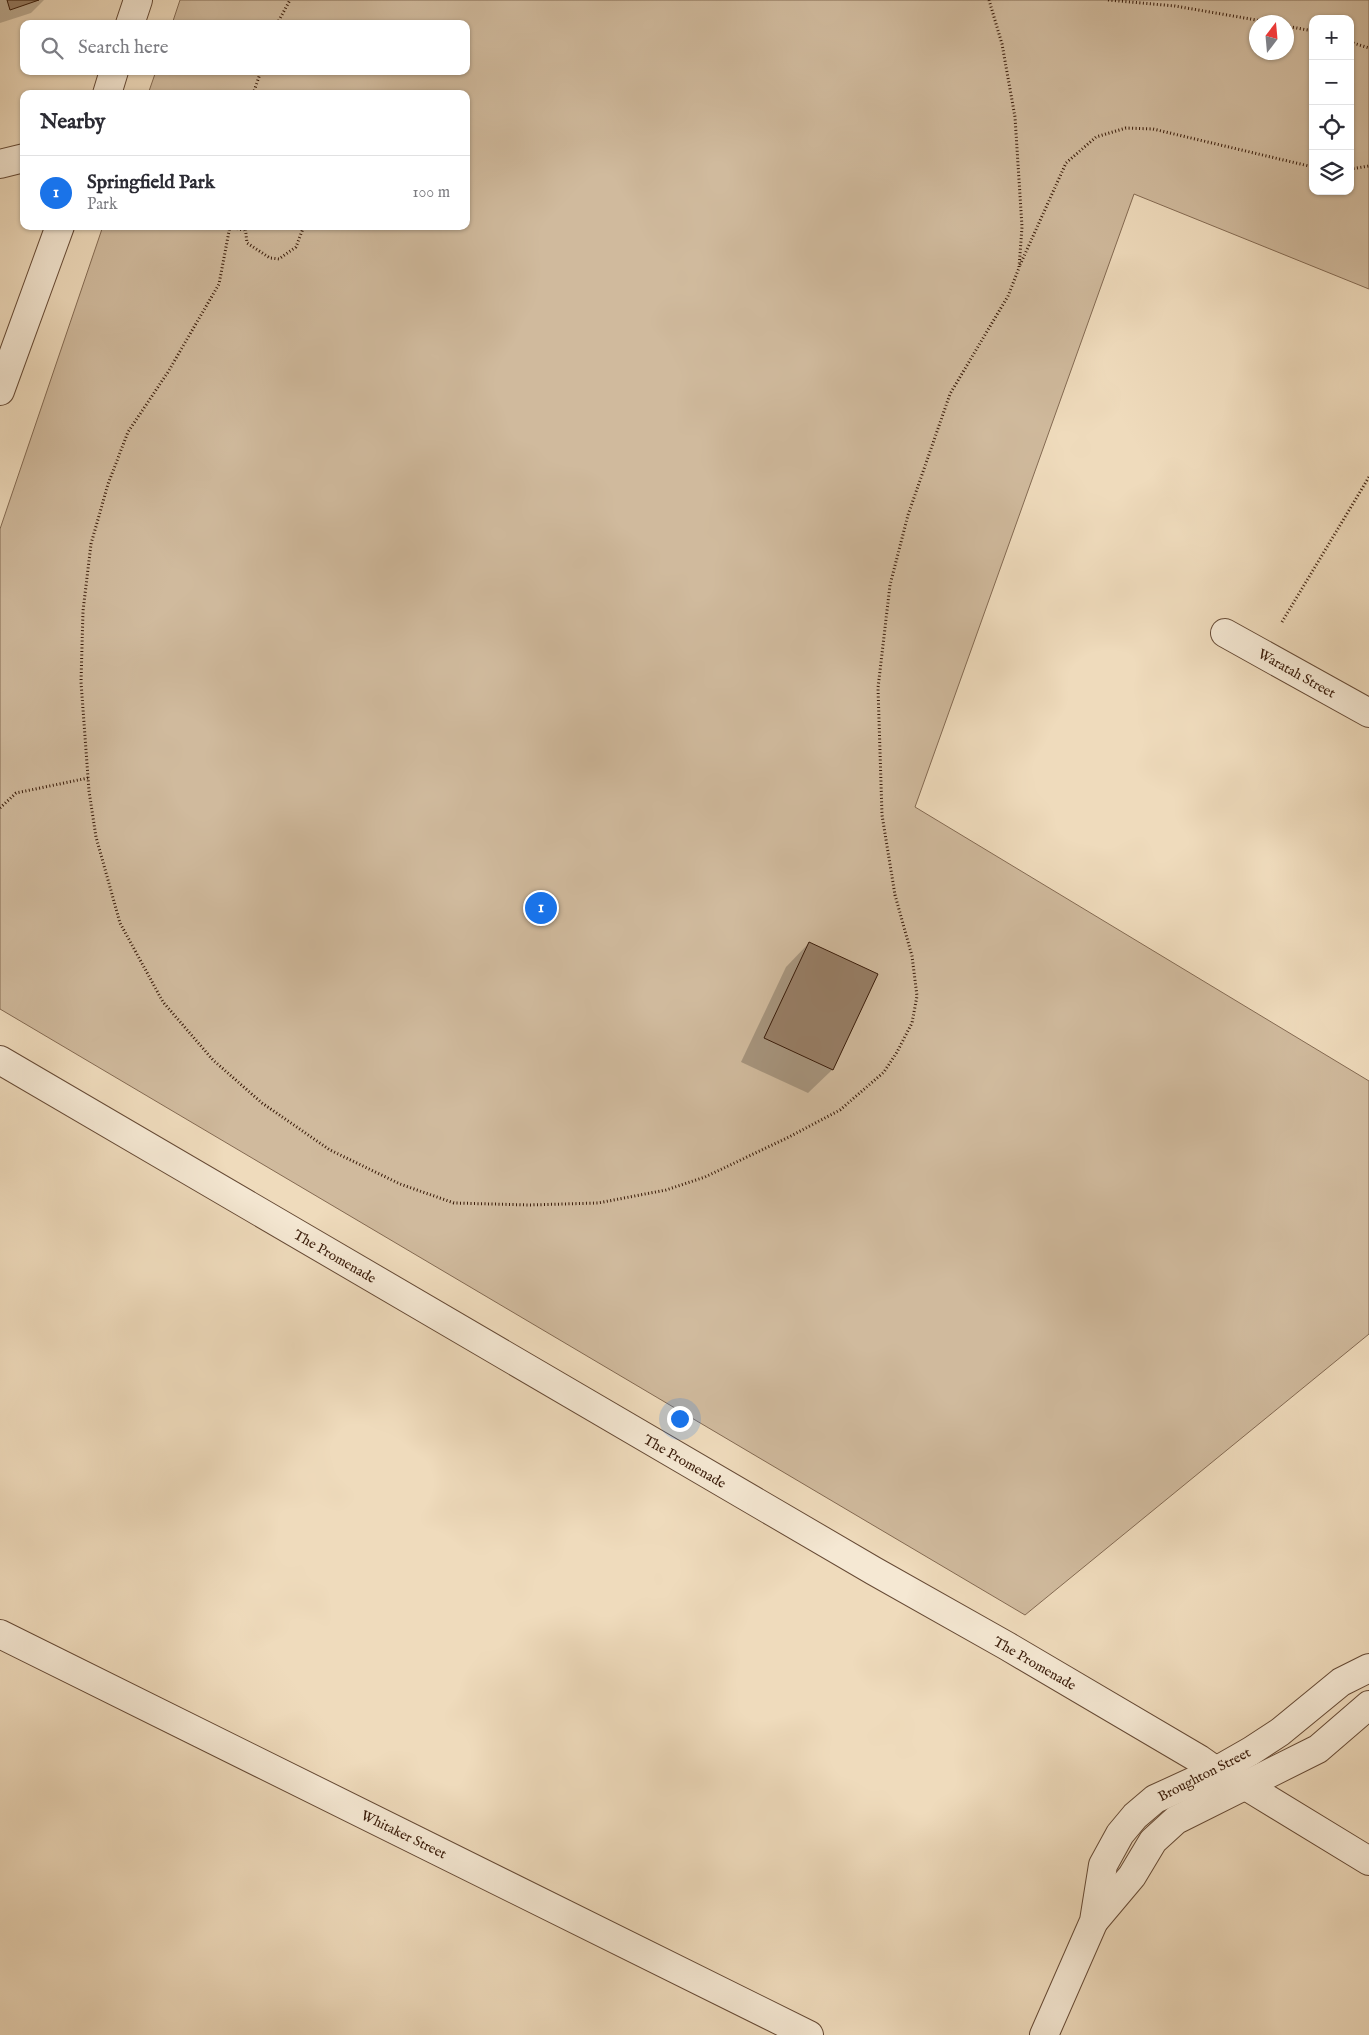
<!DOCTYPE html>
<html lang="en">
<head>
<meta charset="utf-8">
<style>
  :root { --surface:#fff; --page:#f7f7f7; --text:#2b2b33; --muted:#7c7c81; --line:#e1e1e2; --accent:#1a73e8 }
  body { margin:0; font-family:"IM FELL English",serif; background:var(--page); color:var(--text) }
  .controls { position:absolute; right:15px; top:15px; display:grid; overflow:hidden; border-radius:10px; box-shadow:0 1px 4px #0004 }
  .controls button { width:45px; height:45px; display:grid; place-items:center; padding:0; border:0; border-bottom:1px solid var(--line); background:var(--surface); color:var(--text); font:25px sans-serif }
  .compass { position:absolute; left:1249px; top:15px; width:45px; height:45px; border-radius:50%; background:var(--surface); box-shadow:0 1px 4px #0004; rotate:16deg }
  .you { position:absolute; left:679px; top:1418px; width:18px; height:18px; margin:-12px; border:4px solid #fff; border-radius:50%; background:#1a73e8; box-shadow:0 0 0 8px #1a73e833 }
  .badge { display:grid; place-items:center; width:32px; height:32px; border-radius:50%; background:var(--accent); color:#fff; font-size:16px; font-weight:700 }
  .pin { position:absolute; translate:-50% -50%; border:2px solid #fff; box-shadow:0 1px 5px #0006 }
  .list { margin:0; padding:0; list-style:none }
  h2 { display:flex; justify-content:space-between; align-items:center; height:65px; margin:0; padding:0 20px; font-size:21px }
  h2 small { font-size:16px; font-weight:400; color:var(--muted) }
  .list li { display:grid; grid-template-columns:32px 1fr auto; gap:15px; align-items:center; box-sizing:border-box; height:75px; padding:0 20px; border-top:1px solid var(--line) }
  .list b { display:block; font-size:19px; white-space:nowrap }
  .list p { margin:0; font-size:16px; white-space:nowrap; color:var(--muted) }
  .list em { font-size:16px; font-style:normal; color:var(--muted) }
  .icon { flex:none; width:28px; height:28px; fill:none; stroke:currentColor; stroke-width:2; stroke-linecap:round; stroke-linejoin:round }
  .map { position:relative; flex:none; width:1369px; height:2035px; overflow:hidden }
  .search { position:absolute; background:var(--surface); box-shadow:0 1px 4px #0004; left:20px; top:20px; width:450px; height:55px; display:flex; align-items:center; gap:12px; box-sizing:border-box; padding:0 18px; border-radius:10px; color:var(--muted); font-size:19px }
  .panel { position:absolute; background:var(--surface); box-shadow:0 1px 4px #0004; left:20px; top:90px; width:450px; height:140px; border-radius:10px }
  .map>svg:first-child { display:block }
  .green { fill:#d0ba9d; stroke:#846a52; fill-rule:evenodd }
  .shadow { fill:#0003 }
  .building { fill:#977e66; stroke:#381a08 }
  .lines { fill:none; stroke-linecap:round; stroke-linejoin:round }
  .minor-casing { stroke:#664a35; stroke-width:30 }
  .path { stroke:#381a08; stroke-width:3; stroke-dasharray:1 2.5; stroke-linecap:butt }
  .minor { stroke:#f5e8d3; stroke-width:28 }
  .labels { text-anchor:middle; stroke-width:4; stroke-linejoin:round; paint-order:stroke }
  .street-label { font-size:14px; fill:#381a08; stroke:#f5e8d3 }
</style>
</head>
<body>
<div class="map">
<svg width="1369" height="2035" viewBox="0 0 1369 2035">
  <rect width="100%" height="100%" fill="#efdbbc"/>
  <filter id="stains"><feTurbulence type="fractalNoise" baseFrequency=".004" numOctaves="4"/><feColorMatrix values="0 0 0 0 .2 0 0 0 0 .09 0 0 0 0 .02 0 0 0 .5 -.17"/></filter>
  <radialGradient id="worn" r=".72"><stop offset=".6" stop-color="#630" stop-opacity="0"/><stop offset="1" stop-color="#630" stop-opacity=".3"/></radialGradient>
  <!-- green -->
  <path class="green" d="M180 0H1369V289L1134 194 915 807 1369 1081V1334L1025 1615 0 1009V529L103 226H466V94H148L156 71H466V24H172ZM1313 19H1350V191H1313ZM1256 22H1286V52H1256Z"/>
  <!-- shadow -->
  <g class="shadow">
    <path d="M0 0H44L31 13 0 23Z"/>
    <path d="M809 943 876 975 832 1070 808 1093 741 1062 786 967Z"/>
  </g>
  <!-- building -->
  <g class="building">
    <path d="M7 0H39L10 10Z"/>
    <path d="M809 942 878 974 833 1070 764 1038Z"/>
  </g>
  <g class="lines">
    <defs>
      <g id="minor">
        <path d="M130 24 138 0"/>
        <path d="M107 94 114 71"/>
        <path d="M0 164 24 158"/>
        <path d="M0 391 60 226"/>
        <path d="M1225 633 1369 713"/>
        <path d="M0 1060 874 1571 1007 1646 1199 1759 1216 1771 1246 1786 1369 1861"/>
        <path d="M0 1634 809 2035"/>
        <path d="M1095 1920 1132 1876 1153 1841 1176 1820 1318 1749 1369 1705"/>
        <path d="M1044 2035 1094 1921 1103 1865 1120 1834 1135 1816 1155 1799 1216 1771 1251 1751 1280 1732 1341 1682 1369 1668"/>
      </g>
    </defs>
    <!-- minor casing -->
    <use href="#minor" class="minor-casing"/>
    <!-- path -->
    <g class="path">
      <path d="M1108 0 1175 6 1268 22"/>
      <path d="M277 24 290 0"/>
      <path d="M1286 26 1313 31"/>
      <path d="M1350 42 1369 48"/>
      <path d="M253 94 261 71"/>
      <path d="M1350 169 1369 166"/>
      <path d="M230 226 219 284 168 372 128 432 108 484 91 544 83 611 81 682 89 791 96 837 120 923 163 1002 213 1060 262 1103 330 1150 400 1184 454 1203 529 1205 598 1203 666 1190 705 1177 787 1138 840 1110 884 1072 897 1052 912 1023 917 996 912 956 895 895 882 815 878 688 890 585 908 515 950 394 1008 296 1019 268 1022 227 1015 117 1002 44 989 0"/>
      <path d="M245 226 247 243 270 258 279 259 296 247 304 226"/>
      <path d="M230 227 244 230"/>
      <path d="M1020 265 1066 163 1096 137 1126 128 1153 129 1313 167"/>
      <path d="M1282 622 1369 477"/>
      <path d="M0 808 16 793 88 778"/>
    </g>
    <!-- minor -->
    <use href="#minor" class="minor"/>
  </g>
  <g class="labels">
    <!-- street labels -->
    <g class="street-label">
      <text transform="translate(1297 673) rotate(29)" y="5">Waratah Street</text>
      <text transform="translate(335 1256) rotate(30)" y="5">The Promenade</text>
      <text transform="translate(685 1461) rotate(30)" y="5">The Promenade</text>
      <text transform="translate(1035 1663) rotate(30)" y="5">The Promenade</text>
      <text transform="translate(1204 1774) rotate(-27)" y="5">Broughton Street</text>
      <text transform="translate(404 1834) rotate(26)" y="5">Whitaker Street</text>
    </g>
  </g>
  <rect width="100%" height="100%" filter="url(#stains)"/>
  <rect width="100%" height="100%" fill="url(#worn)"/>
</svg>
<div class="controls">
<button>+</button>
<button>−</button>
<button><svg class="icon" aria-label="locate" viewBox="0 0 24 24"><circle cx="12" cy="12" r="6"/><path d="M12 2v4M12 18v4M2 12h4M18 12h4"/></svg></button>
<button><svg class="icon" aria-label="layers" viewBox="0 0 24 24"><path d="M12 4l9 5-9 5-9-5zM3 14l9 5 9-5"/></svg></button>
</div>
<svg class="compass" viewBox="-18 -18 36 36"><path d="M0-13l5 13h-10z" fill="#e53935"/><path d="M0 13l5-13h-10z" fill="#7c7c81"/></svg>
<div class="you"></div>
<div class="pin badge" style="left:541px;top:908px">1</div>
<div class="search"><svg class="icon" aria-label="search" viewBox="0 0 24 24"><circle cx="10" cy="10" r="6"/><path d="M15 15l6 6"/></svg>Search here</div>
<section class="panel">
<h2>Nearby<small></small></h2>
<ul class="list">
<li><span class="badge">1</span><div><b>Springfield Park</b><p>Park</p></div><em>100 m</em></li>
</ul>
</section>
</div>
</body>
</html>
